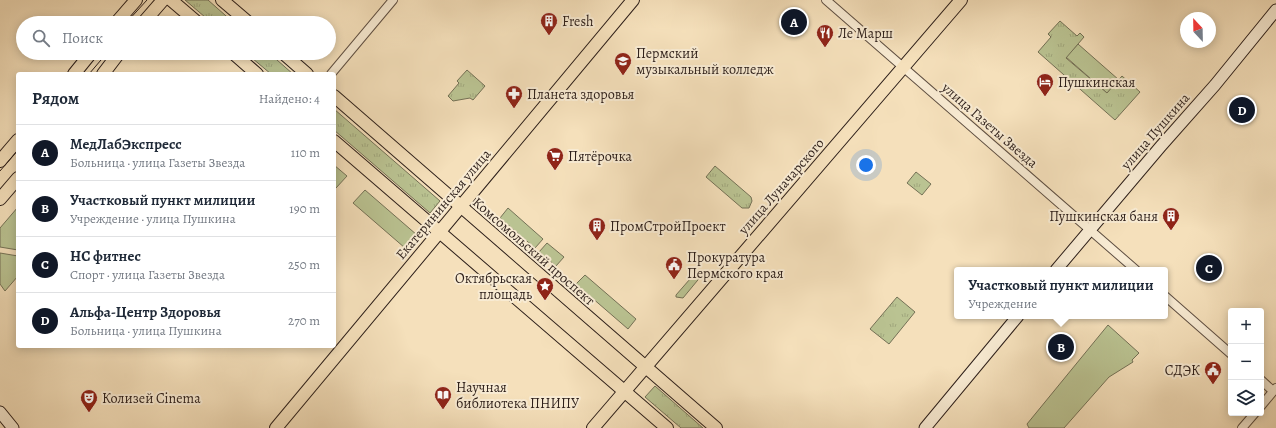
<!DOCTYPE html>
<html lang="ru">
<head>
<meta charset="utf-8">
<style>
  :root { --surface:#fff; --page:#f6f6f7; --text:#1f2937; --muted:#747a83; --line:#e0e1e3; --accent:#111827 }
  body { margin:0; font-family:Alegreya,serif; background:var(--page); color:var(--text) }
  .controls { position:absolute; right:12px; bottom:12px; display:grid; overflow:hidden; border-radius:4px; box-shadow:0 2px 10px #0003 }
  .controls button { width:36px; height:36px; display:grid; place-items:center; padding:0; border:0; border-bottom:1px solid var(--line); background:var(--surface); color:var(--text); font:20px sans-serif }
  .compass { position:absolute; left:1180px; top:12px; width:36px; height:36px; border-radius:50%; background:var(--surface); box-shadow:0 2px 10px #0003; rotate:338deg }
  .you { position:absolute; left:866px; top:165px; width:14px; height:14px; margin:-10px; border:3px solid #fff; border-radius:50%; background:#1a73e8; box-shadow:0 0 0 6px #1a73e833 }
  .badge { display:grid; place-items:center; width:26px; height:26px; border-radius:50%; background:var(--accent); color:#fff; font-size:13px; font-weight:700 }
  .pin { position:absolute; translate:-50% -50%; border:2px solid #fff; box-shadow:0 1px 4px #0006 }
  .popup { position:absolute; left:954px; top:267px; width:214px; height:52px; box-sizing:border-box; display:grid; place-content:center; border-radius:4px; background:var(--surface); filter:drop-shadow(0 1px 3px #0005); font-size:13px; white-space:nowrap; color:var(--muted) }
  .popup b { font-size:15px; color:var(--text) }
  .popup::after { content:''; position:absolute; left:50%; top:100%; margin-left:-8px; border:8px solid transparent; border-top-color:var(--surface) }
  .list { margin:0; padding:0; list-style:none }
  h2 { display:flex; justify-content:space-between; align-items:center; height:52px; margin:0; padding:0 16px; font-size:17px }
  h2 small { font-size:13px; font-weight:400; color:var(--muted) }
  .list li { display:grid; grid-template-columns:26px 1fr auto; gap:12px; align-items:center; box-sizing:border-box; height:56px; padding:0 16px; border-top:1px solid var(--line) }
  .list b { display:block; font-size:15px; white-space:nowrap }
  .list p { margin:0; font-size:13px; white-space:nowrap; color:var(--muted) }
  .list em { font-size:13px; font-style:normal; color:var(--muted) }
  .icon { flex:none; width:22px; height:22px; fill:none; stroke:currentColor; stroke-width:2; stroke-linecap:round; stroke-linejoin:round }
  .map { position:relative; flex:none; width:1276px; height:428px; overflow:hidden }
  .search { position:absolute; background:var(--surface); box-shadow:0 2px 10px #0003; left:16px; top:16px; width:320px; height:44px; display:flex; align-items:center; gap:10px; box-sizing:border-box; padding:0 14px; border-radius:22px; color:var(--muted); font-size:15px }
  .panel { position:absolute; background:var(--surface); box-shadow:0 2px 10px #0003; left:16px; top:72px; width:320px; height:276px; border-radius:4px }
  .map>svg:first-child { display:block }
  .grass { fill:#bac392; stroke:#747156 }
  .park { fill:url(#park-tufts); stroke:#747156 }
  .lines { fill:none; stroke-linecap:round; stroke-linejoin:round }
  .minor-casing { stroke:#5f4f42; stroke-width:10 }
  .secondary-casing { stroke:#2d1f1a; stroke-width:13 }
  .primary-casing { stroke:#2d1f1a; stroke-width:14 }
  .minor { stroke:#f8ebd3; stroke-width:8 }
  .secondary { stroke:#f8ebd3; stroke-width:11 }
  .primary { stroke:#f5e0bb; stroke-width:12 }
  .tram { stroke:#2d1f1a; stroke-width:1 }
  .labels { text-anchor:middle; stroke-width:4; stroke-linejoin:round; paint-order:stroke }
  .poi-label { font-size:14px; fill:#2d1f1a; stroke:#f8ebd3; text-anchor:start }
  .street-label { font-size:14px; fill:#2d1f1a; stroke:#f8ebd3 }
</style>
</head>
<body>
<div class="map">
<svg width="1276" height="428" viewBox="0 0 1276 428">
  <defs>
    <pattern id="park-tufts" width="24" height="20" patternUnits="userSpaceOnUse"><rect width="24" height="20" fill="#bac392"/><path d="M3 7l-1-3M5 7V3M7 7l1-3M15 17l-1-3M17 17v-4M19 17l1-3" fill="none" stroke="#a0a77d"/></pattern>
  </defs>
  <rect width="100%" height="100%" fill="#f5e0bb"/>
  <filter id="stains"><feTurbulence type="fractalNoise" baseFrequency=".005" numOctaves="4"/><feColorMatrix values="0 0 0 0 .2 0 0 0 0 .09 0 0 0 0 .02 0 0 0 .5 -.17"/></filter>
  <radialGradient id="worn" r=".72"><stop offset=".6" stop-color="#630" stop-opacity="0"/><stop offset="1" stop-color="#630" stop-opacity=".3"/></radialGradient>
  <!-- grass -->
  <g class="grass">
    <path d="M1078 44 1119 80 1107 93 1066 57Z"/>
    <path d="M334 165 347 176 336 188 334 187Z"/>
    <path d="M365 190 417 235 405 248 353 203Z"/>
    <path d="M18 207V250L0 247V228Z"/>
    <path d="M508 208 543 239 535 248 500 218Z"/>
    <path d="M547 243 564 257 556 266 539 252Z"/>
    <path d="M0 253 18 256V276L5 291 0 284Z"/>
    <path d="M697 271 702 275 683 298 676 297V295Z"/>
    <path d="M585 275 636 319 628 329 576 284Z"/>
    <path d="M1108 325 1139 353 1132 360 1133 362 1109 377 1064 428H1029L1027 424Z"/>
  </g>
  <!-- park -->
  <g class="park">
    <path d="M185 0H208L234 23H212Z"/>
    <path d="M1060 21 1077 36 1080 33 1084 37 1066 58 1107 93 1122 76 1140 92 1115 120 1038 52 1051 37 1048 34Z"/>
    <path d="M246 53H269L293 74H271Z"/>
    <path d="M467 70 485 86 473 100 470 98 453 101 448 96 459 83 457 81Z"/>
    <path d="M334 109 440 201 430 213 334 130Z"/>
    <path d="M715 166 751 197 752 201 749 208H742L706 177Z"/>
    <path d="M916 172 931 184 922 195 907 183Z"/>
    <path d="M897 297 915 312 889 344 870 329Z"/>
    <path d="M655 386 703 428H681L645 397Z"/>
  </g>
  <g class="lines">
    <defs>
      <g id="minor">
        <path d="M826 0 1136 270"/>
        <path d="M331 74 393 0"/>
        <path d="M1165 296 1231 354"/>
        <path d="M1261 380 1273 391"/>
        <path d="M1261 406 1276 388"/>
        <path d="M1242 428 1255 413"/>
      </g>
      <g id="secondary">
        <path d="M1056 270 1161 146 1215 85 1276 10"/>
        <path d="M0 412 13 428"/>
        <path d="M925 428 1018 316"/>
      </g>
      <g id="primary">
        <path d="M171 0 198 23"/>
        <path d="M222 0 249 23"/>
        <path d="M116 23 136 0"/>
        <path d="M143 23 163 0"/>
        <path d="M233 53 257 74"/>
        <path d="M283 53 307 74"/>
        <path d="M74 74 91 53"/>
        <path d="M103 74 119 53"/>
        <path d="M334 96 716 428"/>
        <path d="M334 141 667 428"/>
        <path d="M0 161 18 140"/>
        <path d="M0 199 18 178"/>
        <path d="M276 428 633 0"/>
        <path d="M593 428 961 0"/>
      </g>
    </defs>
    <!-- minor casing -->
    <use href="#minor" class="minor-casing"/>
    <!-- secondary casing -->
    <use href="#secondary" class="secondary-casing"/>
    <!-- primary casing -->
    <use href="#primary" class="primary-casing"/>
    <!-- minor -->
    <use href="#minor" class="minor"/>
    <!-- secondary -->
    <use href="#secondary" class="secondary"/>
    <!-- primary -->
    <use href="#primary" class="primary"/>
    <!-- tram -->
    <g class="tram">
      <path d="M126 23 147 0"/>
      <path d="M89 74 107 53"/>
      <path d="M0 171 18 150"/>
    </g>
  </g>
  <!-- icons -->
  <defs>
    <symbol id="building-pin" viewBox="-11 -11 22 30"><path d="M0 17L-7.5 6A9.5 9.5 0 1 1 7.5 6Z" fill="#8f2418" stroke="#f8ebd3"/><path d="M-4-6H4V6H1V3H-1V6H-4ZM-2.5-4.3h1.7v1.8h-1.7ZM.8-4.3h1.7v1.8H.8ZM-2.5-1h1.7V.8h-1.7ZM.8-1h1.7V.8H.8Z" fill="#fff"/></symbol>
    <symbol id="restaurant-pin" viewBox="-11 -11 22 30"><path d="M0 17L-7.5 6A9.5 9.5 0 1 1 7.5 6Z" fill="#8f2418" stroke="#f8ebd3"/><path d="M-5-6h1v4h1v-4h1v4h1v-4h1v5L-1.5 .5V6h-2V.5L-5-1ZM5-6V6H3V1.5H1.5Q1.5-4 5-6Z" fill="#fff"/></symbol>
    <symbol id="school-pin" viewBox="-11 -11 22 30"><path d="M0 17L-7.5 6A9.5 9.5 0 1 1 7.5 6Z" fill="#8f2418" stroke="#f8ebd3"/><path d="M0-5L7-2L0 1L-7-2ZM-4 1L0 2.5L4 1V4Q0 6-4 4Z" fill="#fff"/></symbol>
    <symbol id="hotel-pin" viewBox="-11 -11 22 30"><path d="M0 17L-7.5 6A9.5 9.5 0 1 1 7.5 6Z" fill="#8f2418" stroke="#f8ebd3"/><path d="M-6-4.5h1.5V1H6V5H4.5V3h-9V5H-6ZM-4 0a1.8 1.8 0 1 1 3.6 0ZM.5 0V-2.5h3Q6-2.5 6 0Z" fill="#fff"/></symbol>
    <symbol id="pharmacy-pin" viewBox="-11 -11 22 30"><path d="M0 17L-7.5 6A9.5 9.5 0 1 1 7.5 6Z" fill="#8f2418" stroke="#f8ebd3"/><path d="M-2-6h4v4h4v4h-4v4h-4v-4h-4v-4h4Z" fill="#fff"/></symbol>
    <symbol id="supermarket-pin" viewBox="-11 -11 22 30"><path d="M0 17L-7.5 6A9.5 9.5 0 1 1 7.5 6Z" fill="#8f2418" stroke="#f8ebd3"/><path d="M-6-5.5h2.5l.6 2H6L4.5 2H-2.5L-4.4-4H-6ZM-1.5 3.2a1.3 1.3 0 1 0 .1 0ZM3 3.2a1.3 1.3 0 1 0 .1 0Z" fill="#fff"/></symbol>
    <symbol id="civic-pin" viewBox="-11 -11 22 30"><path d="M0 17L-7.5 6A9.5 9.5 0 1 1 7.5 6Z" fill="#8f2418" stroke="#f8ebd3"/><path d="M-.6-6.5H3V-4.5H.6V-3L4-1V1h2V6H-6V1h2V-1L-.6-3ZM-1.2 2.5V6h2.4V2.5Z" fill="#fff"/></symbol>
    <symbol id="sight-pin" viewBox="-11 -11 22 30"><path d="M0 17L-7.5 6A9.5 9.5 0 1 1 7.5 6Z" fill="#8f2418" stroke="#f8ebd3"/><path d="M0-6L1.8-2.2L6-1.7L2.9 1.2L3.7 5.4L0 3.3L-3.7 5.4L-2.9 1.2L-6-1.7L-1.8-2.2Z" fill="#fff"/></symbol>
    <symbol id="library-pin" viewBox="-11 -11 22 30"><path d="M0 17L-7.5 6A9.5 9.5 0 1 1 7.5 6Z" fill="#8f2418" stroke="#f8ebd3"/><path d="M-6-4Q-3-5.5-.7-3.5V5Q-3 3-6 4ZM6-4Q3-5.5 .7-3.5V5Q3 3 6 4Z" fill="#fff"/></symbol>
    <symbol id="theatre-pin" viewBox="-11 -11 22 30"><path d="M0 17L-7.5 6A9.5 9.5 0 1 1 7.5 6Z" fill="#8f2418" stroke="#f8ebd3"/><path d="M-5-5.5Q0-4 5-5.5V0Q5 5 0 6Q-5 5-5 0ZM-3.3-2.5H-1v1.5H-3.3ZM1-2.5H3.3v1.5H1ZM-2.8 1Q0 5.5 2.8 1Z" fill="#fff"/></symbol>
  </defs>
  <g fill-rule="evenodd">
    <use href="#building-pin" x="539" y="11" width="20" height="27"/>
    <use href="#restaurant-pin" x="815" y="23" width="20" height="27"/>
    <use href="#school-pin" x="613" y="51" width="20" height="27"/>
    <use href="#hotel-pin" x="1035" y="72" width="20" height="27"/>
    <use href="#pharmacy-pin" x="504" y="84" width="20" height="27"/>
    <use href="#supermarket-pin" x="545" y="146" width="20" height="27"/>
    <use href="#building-pin" x="1161" y="206" width="20" height="27"/>
    <use href="#building-pin" x="587" y="216" width="20" height="27"/>
    <use href="#civic-pin" x="664" y="255" width="20" height="27"/>
    <use href="#sight-pin" x="535" y="276" width="20" height="27"/>
    <use href="#civic-pin" x="1203" y="360" width="20" height="27"/>
    <use href="#library-pin" x="433" y="385" width="20" height="27"/>
    <use href="#theatre-pin" x="79" y="388" width="20" height="27"/>
  </g>
  <g class="labels">
    <!-- poi labels -->
    <g class="poi-label">
      <text x="562" y="26">Fresh</text>
      <text x="838" y="38">Ле Марш</text>
      <text x="636" y="58">Пермский<tspan x="636" dy="16">музыкальный колледж</tspan></text>
      <text x="1058" y="87">Пушкинская</text>
      <text x="527" y="99">Планета здоровья</text>
      <text x="568" y="161">Пятёрочка</text>
      <text x="1158" y="221" text-anchor="end">Пушкинская баня</text>
      <text x="610" y="231">ПромСтройПроект</text>
      <text x="687" y="262">Прокуратура<tspan x="687" dy="16">Пермского края</tspan></text>
      <text x="532" y="283" text-anchor="end">Октябрьская<tspan x="532" dy="16">площадь</tspan></text>
      <text x="1200" y="375" text-anchor="end">СДЭК</text>
      <text x="456" y="392">Научная<tspan x="456" dy="16">библиотека ПНИПУ</tspan></text>
      <text x="102" y="403">Колизей Cinema</text>
    </g>
    <!-- street labels -->
    <g class="street-label">
      <text transform="translate(990 125) rotate(41)" y="5">улица Газеты Звезда</text>
      <text transform="translate(1155 131) rotate(-49)" y="5">улица Пушкина</text>
      <text transform="translate(781 186) rotate(-49)" y="5">улица Луначарского</text>
      <text transform="translate(443 204) rotate(-50)" y="5">Екатерининская улица</text>
      <text transform="translate(534 251) rotate(41)" y="5">Комсомольский проспект</text>
    </g>
  </g>
  <rect width="100%" height="100%" filter="url(#stains)"/>
  <rect width="100%" height="100%" fill="url(#worn)"/>
</svg>
<div class="controls">
<button>+</button>
<button>−</button>
<button><svg class="icon" aria-label="layers" viewBox="0 0 24 24"><path d="M12 4l9 5-9 5-9-5zM3 14l9 5 9-5"/></svg></button>
</div>
<svg class="compass" viewBox="-18 -18 36 36"><path d="M0-13l5 13h-10z" fill="#e53935"/><path d="M0 13l5-13h-10z" fill="#747a83"/></svg>
<div class="you"></div>
<div class="pin badge" style="left:794px;top:22px">A</div>
<div class="pin badge" style="left:1061px;top:347px">B</div>
<div class="popup"><b>Участковый пункт милиции</b>Учреждение</div>
<div class="pin badge" style="left:1209px;top:268px">C</div>
<div class="pin badge" style="left:1242px;top:110px">D</div>
<div class="search"><svg class="icon" aria-label="search" viewBox="0 0 24 24"><circle cx="10" cy="10" r="6"/><path d="M15 15l6 6"/></svg>Поиск</div>
<section class="panel">
<h2>Рядом<small>Найдено: 4</small></h2>
<ul class="list">
<li><span class="badge">A</span><div><b>МедЛабЭкспресс</b><p>Больница · улица Газеты Звезда</p></div><em>110 m</em></li>
<li><span class="badge">B</span><div><b>Участковый пункт милиции</b><p>Учреждение · улица Пушкина</p></div><em>190 m</em></li>
<li><span class="badge">C</span><div><b>НС фитнес</b><p>Спорт · улица Газеты Звезда</p></div><em>250 m</em></li>
<li><span class="badge">D</span><div><b>Альфа-Центр Здоровья</b><p>Больница · улица Пушкина</p></div><em>270 m</em></li>
</ul>
</section>
</div>
</body>
</html>
